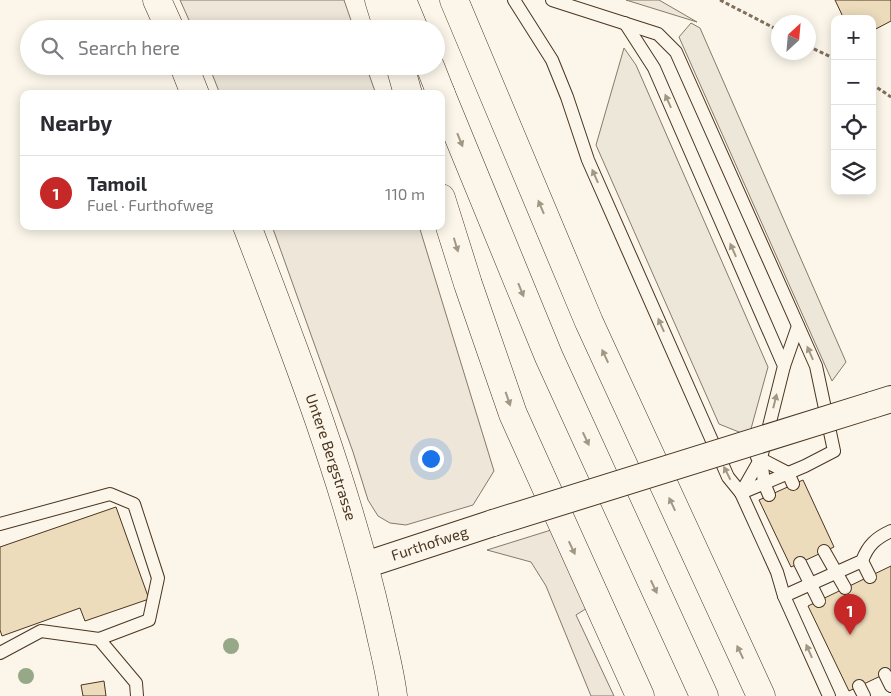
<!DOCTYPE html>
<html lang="en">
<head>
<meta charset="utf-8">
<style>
  :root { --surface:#fff; --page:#f2f2f3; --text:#2b2b33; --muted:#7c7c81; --line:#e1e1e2; --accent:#c62828 }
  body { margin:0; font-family:"Exo 2",sans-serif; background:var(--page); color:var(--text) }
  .controls { position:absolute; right:15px; top:15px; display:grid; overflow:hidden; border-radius:10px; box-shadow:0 2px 12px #0003 }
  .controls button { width:45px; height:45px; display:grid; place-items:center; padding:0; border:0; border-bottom:1px solid var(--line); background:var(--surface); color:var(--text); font:25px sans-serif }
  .compass { position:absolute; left:771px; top:15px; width:45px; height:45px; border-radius:50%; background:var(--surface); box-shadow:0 2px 12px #0003; rotate:26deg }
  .you { position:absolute; left:430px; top:458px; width:18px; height:18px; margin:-12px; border:4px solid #fff; border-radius:50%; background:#1a73e8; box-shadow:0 0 0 8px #1a73e833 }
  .badge { display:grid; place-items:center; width:32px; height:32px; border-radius:50%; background:var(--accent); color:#fff; font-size:16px; font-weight:700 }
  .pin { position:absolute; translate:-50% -41px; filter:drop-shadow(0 1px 2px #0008) }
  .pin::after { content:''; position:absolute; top:26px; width:18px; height:15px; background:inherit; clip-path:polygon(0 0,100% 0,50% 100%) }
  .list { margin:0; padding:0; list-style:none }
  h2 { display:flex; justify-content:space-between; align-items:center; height:65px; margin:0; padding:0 20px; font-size:21px }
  h2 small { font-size:16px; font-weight:400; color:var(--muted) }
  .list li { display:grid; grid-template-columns:32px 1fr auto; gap:15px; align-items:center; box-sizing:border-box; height:75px; padding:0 20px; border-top:1px solid var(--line) }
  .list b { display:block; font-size:19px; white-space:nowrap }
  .list p { margin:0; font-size:16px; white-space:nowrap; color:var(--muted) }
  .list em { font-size:16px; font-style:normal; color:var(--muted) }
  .icon { flex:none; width:28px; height:28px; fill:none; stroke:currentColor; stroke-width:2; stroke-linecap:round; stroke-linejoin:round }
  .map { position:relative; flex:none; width:891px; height:696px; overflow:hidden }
  .search { position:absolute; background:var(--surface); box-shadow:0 2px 12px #0003; left:20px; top:20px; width:425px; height:55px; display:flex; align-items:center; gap:12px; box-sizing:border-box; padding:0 18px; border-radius:28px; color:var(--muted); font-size:19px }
  .panel { position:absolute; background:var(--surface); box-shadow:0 2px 12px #0003; left:20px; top:90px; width:425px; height:140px; border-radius:10px }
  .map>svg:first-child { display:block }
  .green { fill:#ede6d9; stroke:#887966 }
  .parking { fill:#ede7d9; stroke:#887966 }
  .building { fill:#ecdcbc; stroke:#4a3520 }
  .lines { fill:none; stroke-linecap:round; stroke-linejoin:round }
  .lane-casing { stroke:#4a3520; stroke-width:14 }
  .street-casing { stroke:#4a3520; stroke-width:28 }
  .secondary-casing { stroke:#4a3520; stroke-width:29 }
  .highway-casing { stroke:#4a3520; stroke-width:29 }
  .path { stroke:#7f6f5c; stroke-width:3; stroke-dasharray:4 2.5; stroke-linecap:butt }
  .lane { stroke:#fbf6e9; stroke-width:12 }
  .street { stroke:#fbf6e9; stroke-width:26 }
  .secondary { stroke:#fbf6e9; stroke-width:28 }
  .highway { stroke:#fbf6e9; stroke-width:28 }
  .street-bridge-casing { stroke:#4a3520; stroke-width:28; stroke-linecap:butt }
  .street-bridge { stroke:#fbf6e9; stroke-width:26 }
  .tree { fill:#96a887 }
  .oneway { fill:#a29684 }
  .labels { text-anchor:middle; stroke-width:4; stroke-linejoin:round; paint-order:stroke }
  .street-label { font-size:15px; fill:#4a3520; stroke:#fbf6e9 }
</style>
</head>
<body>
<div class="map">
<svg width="891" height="696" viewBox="0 0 891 696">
  <rect width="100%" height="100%" fill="#fbf6e9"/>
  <!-- green -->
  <g class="green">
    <path d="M180 0H344L354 29H193Z"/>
    <path d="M626 0H659L697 22Z"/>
    <path d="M209 66H366L376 94H220Z"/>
    <path d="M272 226H419L494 471 473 505 406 525 390 523 378 516 368 500 353 452Z"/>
    <path d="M551 530 587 608 576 615 614 696H591L546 586 531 562 487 550Z"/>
  </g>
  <!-- parking -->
  <g class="parking">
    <path d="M691 23 700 28 846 362 832 381 679 37Z"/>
    <path d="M624 48 636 65 768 367 749 436 719 424 596 145Z"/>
  </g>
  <!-- building -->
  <g class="building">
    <path d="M835 0H891V21L872 31V19H844Z"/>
    <path d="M803 480 834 547 791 567 759 500Z"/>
    <path d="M116 507 149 599 85 621 80 608 2 636 0 630V547Z"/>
    <path d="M891 566V671L849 691 808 606Z"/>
    <path d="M104 681 106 696H83L81 685Z"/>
  </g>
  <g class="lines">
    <defs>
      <g id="lane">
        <path d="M514 0 552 60 567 97 588 160 728 477 741 493 777 572 784 596 829 696"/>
        <path d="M552 0 658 34 676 52 816 366 834 451 805 466 741 493"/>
        <path d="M625 23 654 68 784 366 761 458 764 483 769 495"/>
        <path d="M784 366 798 326"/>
        <path d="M757 457 788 473 793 484"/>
        <path d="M741 493 761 458"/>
        <path d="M0 524 110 494 134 504 158 578 149 620 99 639"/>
        <path d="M824 551 845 588"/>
        <path d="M862 561 870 577"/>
        <path d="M800 563 819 601"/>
        <path d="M784 596 862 561C868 545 876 538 891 531"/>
        <path d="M0 653 41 631 99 639 136 683 137 696"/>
        <path d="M885 674 891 686"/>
        <path d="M859 686 864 696"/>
      </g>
      <g id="street">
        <path d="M872 405 891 399"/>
        <path id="s1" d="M365 565 493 523"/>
      </g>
      <g id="secondary">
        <path d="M157 0 170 29"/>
        <path d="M184 66 195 94"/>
        <path id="s2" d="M247 226C297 356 347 486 378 622 383 646 390 671 393 696"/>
      </g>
      <g id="highway">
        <path d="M379 0 388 29"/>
        <path d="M402 0 414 29"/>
        <path d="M454 0 589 322 761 696"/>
        <path d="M400 66 408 94"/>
        <path d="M430 66 441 94"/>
        <path d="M441 94 549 357 704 696"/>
        <path d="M441 198 468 284 513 414 640 696"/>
      </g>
    </defs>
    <!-- lane casing -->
    <use href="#lane" class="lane-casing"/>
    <!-- street casing -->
    <use href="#street" class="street-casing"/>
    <!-- secondary casing -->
    <use href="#secondary" class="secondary-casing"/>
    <!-- highway casing -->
    <use href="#highway" class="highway-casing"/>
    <!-- path -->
    <g class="path">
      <path d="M720 0 778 30"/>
      <path d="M808 46 835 59"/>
      <path d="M872 84 891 97"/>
    </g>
    <!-- lane -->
    <use href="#lane" class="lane"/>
    <!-- street -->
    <use href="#street" class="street"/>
    <!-- secondary -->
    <use href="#secondary" class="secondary"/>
    <!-- highway -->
    <use href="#highway" class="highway"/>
    <defs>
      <path id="street-bridge" d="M493 523 872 405"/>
    </defs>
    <!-- street-bridge casing -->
    <use href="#street-bridge" class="street-bridge-casing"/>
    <!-- street-bridge -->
    <use href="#street-bridge" class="street-bridge"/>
  </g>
  <!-- trees -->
  <g class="tree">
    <circle cx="231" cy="646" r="8"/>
    <circle cx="26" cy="676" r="8"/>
  </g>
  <!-- one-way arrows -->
  <defs><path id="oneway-solid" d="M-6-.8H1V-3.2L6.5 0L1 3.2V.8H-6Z" transform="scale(1.25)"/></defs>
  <g class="oneway">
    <use href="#oneway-solid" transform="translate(668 101) rotate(-114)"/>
    <use href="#oneway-solid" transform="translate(460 140) rotate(68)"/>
    <use href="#oneway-solid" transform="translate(595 176) rotate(-114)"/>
    <use href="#oneway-solid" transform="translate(541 207) rotate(-113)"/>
    <use href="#oneway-solid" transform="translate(456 245) rotate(73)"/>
    <use href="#oneway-solid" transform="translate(733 250) rotate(-114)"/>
    <use href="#oneway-solid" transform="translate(521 290) rotate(68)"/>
    <use href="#oneway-solid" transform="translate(661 325) rotate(-114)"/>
    <use href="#oneway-solid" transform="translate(810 353) rotate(-114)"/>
    <use href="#oneway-solid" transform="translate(605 356) rotate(-115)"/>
    <use href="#oneway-solid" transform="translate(508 399) rotate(71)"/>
    <use href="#oneway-solid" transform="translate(775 401) rotate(-76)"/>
    <use href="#oneway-solid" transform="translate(586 439) rotate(65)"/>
    <use href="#oneway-solid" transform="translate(727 473) rotate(-117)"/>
    <use href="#oneway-solid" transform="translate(672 504) rotate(-115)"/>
    <use href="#oneway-solid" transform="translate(572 548) rotate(65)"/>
    <use href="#oneway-solid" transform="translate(654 587) rotate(65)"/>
    <use href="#oneway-solid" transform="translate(809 651) rotate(-114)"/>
    <use href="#oneway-solid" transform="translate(740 652) rotate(-115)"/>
  </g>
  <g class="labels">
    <!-- street labels -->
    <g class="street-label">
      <text dy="5" stroke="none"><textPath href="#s2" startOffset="246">Untere Bergstrasse</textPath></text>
      <text dy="5" stroke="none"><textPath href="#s1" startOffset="68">Furthofweg</textPath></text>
    </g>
  </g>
</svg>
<div class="controls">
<button>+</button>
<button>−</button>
<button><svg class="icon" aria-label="locate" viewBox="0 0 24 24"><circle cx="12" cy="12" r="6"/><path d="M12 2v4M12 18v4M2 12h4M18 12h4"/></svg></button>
<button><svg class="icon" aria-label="layers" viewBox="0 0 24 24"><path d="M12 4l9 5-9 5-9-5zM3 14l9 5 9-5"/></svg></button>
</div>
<svg class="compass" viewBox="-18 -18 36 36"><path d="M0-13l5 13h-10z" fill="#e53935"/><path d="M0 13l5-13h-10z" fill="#7c7c81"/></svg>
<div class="you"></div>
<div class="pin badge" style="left:850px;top:635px">1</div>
<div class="search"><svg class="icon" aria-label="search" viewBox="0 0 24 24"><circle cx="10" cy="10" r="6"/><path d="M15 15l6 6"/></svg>Search here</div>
<section class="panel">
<h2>Nearby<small></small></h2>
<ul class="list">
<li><span class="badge">1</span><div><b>Tamoil</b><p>Fuel · Furthofweg</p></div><em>110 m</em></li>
</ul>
</section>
</div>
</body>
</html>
